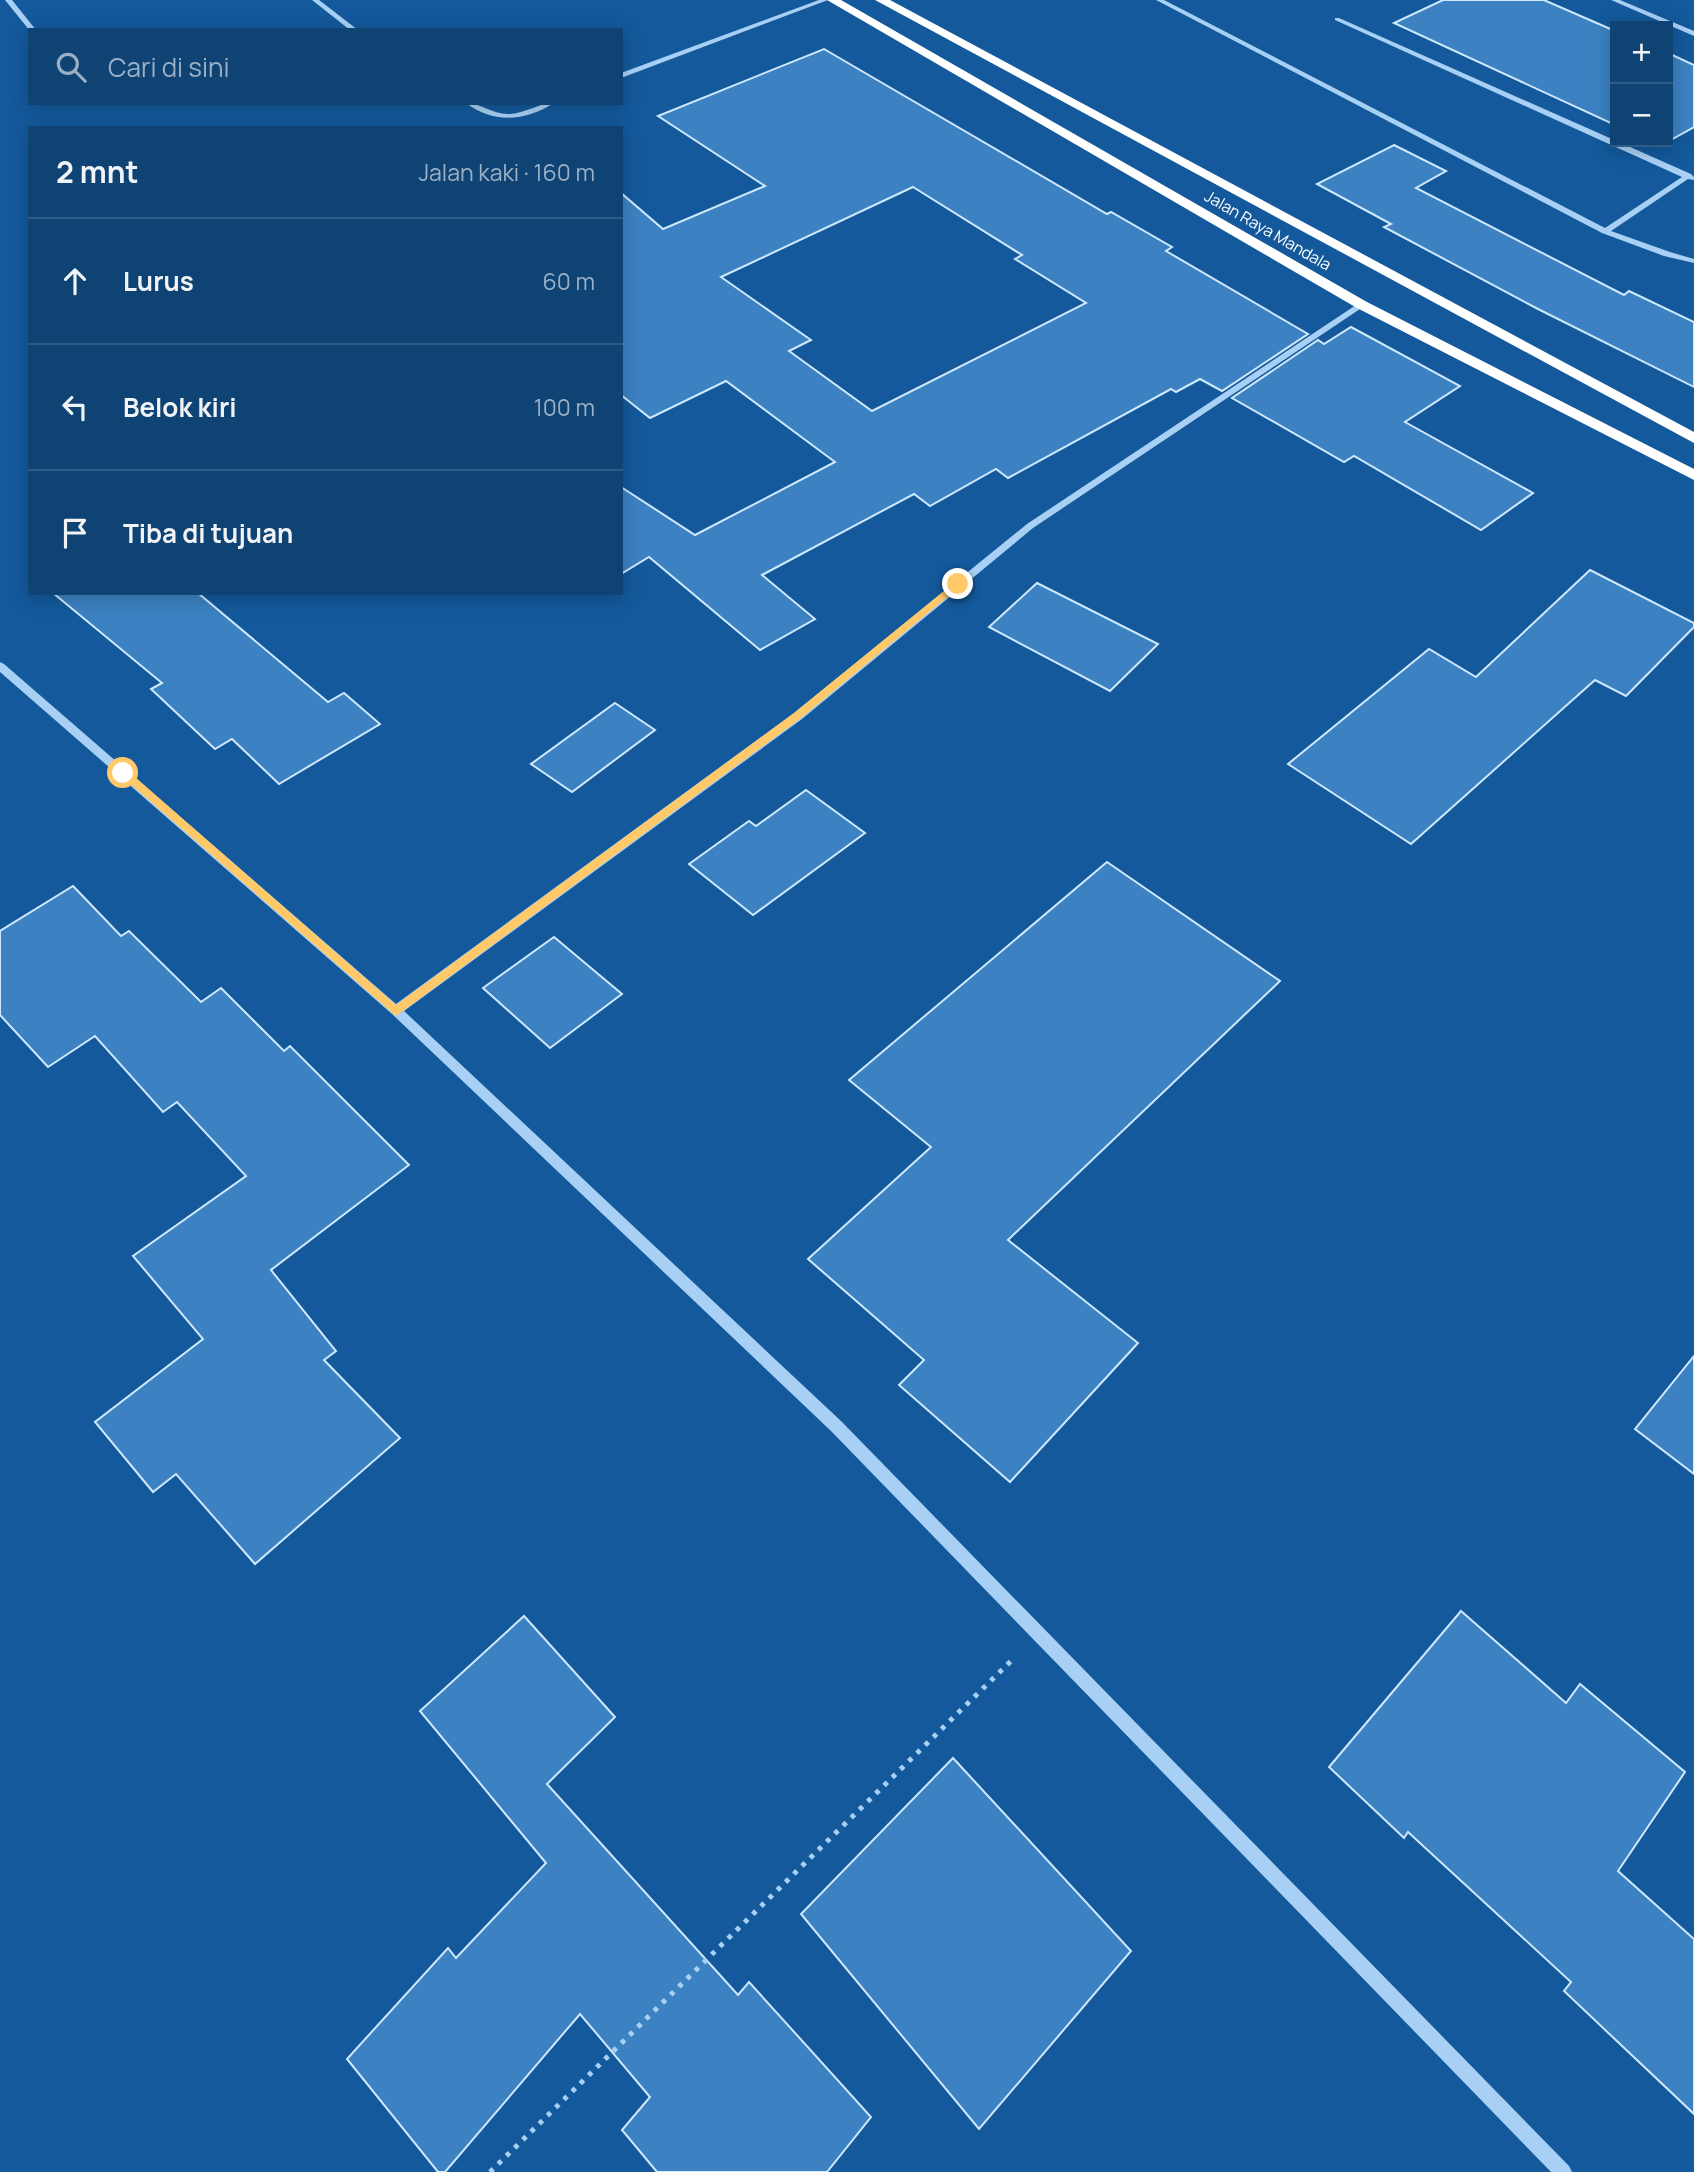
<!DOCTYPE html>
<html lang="id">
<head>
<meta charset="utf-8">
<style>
  :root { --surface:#0e4374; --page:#1c4e7c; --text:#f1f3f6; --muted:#9bb0c5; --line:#2e5c86 }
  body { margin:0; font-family:Manrope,sans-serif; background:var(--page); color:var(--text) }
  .controls { position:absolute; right:21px; top:21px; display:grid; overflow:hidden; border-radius:0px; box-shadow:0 4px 18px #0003 }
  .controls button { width:63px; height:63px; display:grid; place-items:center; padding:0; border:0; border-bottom:2px solid var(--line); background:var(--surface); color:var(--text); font:35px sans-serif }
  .stop { position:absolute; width:21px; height:21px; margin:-16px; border:5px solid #ffc96a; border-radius:50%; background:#fff }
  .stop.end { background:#ffc96a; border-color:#fff; box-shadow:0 2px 7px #0008 }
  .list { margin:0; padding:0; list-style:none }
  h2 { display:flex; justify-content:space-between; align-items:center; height:91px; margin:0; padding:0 28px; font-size:30px }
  h2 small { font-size:23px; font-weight:400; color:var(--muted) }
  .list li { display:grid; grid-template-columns:46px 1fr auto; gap:21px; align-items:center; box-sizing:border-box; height:126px; padding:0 28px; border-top:2px solid var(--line) }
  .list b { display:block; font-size:26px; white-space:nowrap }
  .list em { font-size:23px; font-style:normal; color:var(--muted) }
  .icon { flex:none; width:38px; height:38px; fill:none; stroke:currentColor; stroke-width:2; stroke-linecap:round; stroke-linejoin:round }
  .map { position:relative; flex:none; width:1694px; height:2172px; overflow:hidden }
  .search { position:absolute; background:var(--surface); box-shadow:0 4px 18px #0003; left:28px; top:28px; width:595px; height:77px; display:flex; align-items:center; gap:18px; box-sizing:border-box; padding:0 24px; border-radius:0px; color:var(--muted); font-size:26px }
  .panel { position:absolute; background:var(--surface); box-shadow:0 4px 18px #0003; left:28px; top:126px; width:595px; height:469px; border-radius:0px }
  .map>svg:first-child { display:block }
  .building { fill:#3c82c2; stroke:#d0e8fd; stroke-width:2; fill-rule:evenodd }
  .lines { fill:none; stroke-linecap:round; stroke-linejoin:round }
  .path { stroke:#a8d0f4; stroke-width:5; stroke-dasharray:4.5 7; stroke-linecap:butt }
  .minor { fill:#a8d0f4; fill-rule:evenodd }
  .highway { fill:#fff; fill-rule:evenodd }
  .route { fill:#ffc96a }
  .labels { text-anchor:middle; stroke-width:5; stroke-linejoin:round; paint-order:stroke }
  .far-street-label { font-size:16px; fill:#fff; stroke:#13599b }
</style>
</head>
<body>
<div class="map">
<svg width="1694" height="2172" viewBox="0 0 1694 2172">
  <rect width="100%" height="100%" fill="#13599b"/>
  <!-- building -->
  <g class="building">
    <path d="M1443 0H1544L1615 31V125L1394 23Z"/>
    <path d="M824 49 1107 214 1111 212 1172 247 1166 251 1308 334 1222 391 1200 379 1176 392 1171 389 1008 478 996 469 930 506 914 494 762 575 815 619 760 650 649 557 621 574V487L695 535 835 462 726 381 650 418 621 395V193L663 229 765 186 658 116ZM913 187 1022 255 1015 259 1086 303 872 411 789 351 811 340 721 277Z"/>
    <path d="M1668 53 1694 65V127L1660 146 1651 142H1668Z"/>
    <path d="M1394 145 1446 171 1416 188 1624 295 1629 291 1694 322V387L1538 309 1384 227 1391 224 1317 184Z"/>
    <path d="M1351 327 1460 386 1405 422 1533 493 1481 530 1354 456 1344 462 1232 398 1318 340 1324 344Z"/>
    <path d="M1590 570 1694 623V627L1626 696 1595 680 1411 844 1288 764 1429 649 1476 677Z"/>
    <path d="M1037 583 1158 644 1110 691 989 627Z"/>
    <path d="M53 593H198L328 702 344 693 380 724 279 784 232 739 215 749 151 689 162 683Z"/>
    <path d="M615 703 655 730 572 792 531 764Z"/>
    <path d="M806 790 865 833 753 915 689 864 749 821 756 826Z"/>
    <path d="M1107 862 1280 981 1008 1240 1138 1343 1010 1482 899 1385 924 1360 808 1259 931 1147 849 1080Z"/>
    <path d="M73 886 121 936 129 931 201 1002 221 988 284 1051 290 1046 409 1165 271 1270 336 1351 324 1360 400 1438 255 1564 176 1474 153 1492 95 1422 203 1339 133 1256 246 1176 177 1102 163 1112 95 1036 48 1067 0 1015V931Z"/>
    <path d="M554 937 622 994 550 1048 483 988Z"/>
    <path d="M1694 1356V1474L1635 1429Z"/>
    <path d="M1461 1611 1566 1703 1580 1684 1685 1772 1618 1871 1694 1939V2114L1564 1991 1571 1982 1408 1832 1404 1838 1329 1767Z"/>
    <path d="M524 1616 615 1717 547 1784 738 1995 749 1982 871 2117 827 2172H657L622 2130 650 2097 580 2014 445 2172H438L347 2059 448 1948 456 1958 546 1863 420 1711Z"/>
    <path d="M953 1758 1131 1951 979 2129 801 1914Z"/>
  </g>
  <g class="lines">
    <!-- path -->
    <path class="path" d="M490 2172 1013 1659"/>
    <!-- minor -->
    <g class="minor">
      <path d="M5 0H12L36 30 30 31Z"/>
      <path d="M312 0H319L358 30H350Z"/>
      <path d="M819 0H828L621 78V73Z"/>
      <path d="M1156 0H1164L1605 228 1682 177 1335 20V18H1339L1691 174 1694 177V180L1688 179 1611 231 1670 252 1694 259V263L1664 256 1602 233Z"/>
      <path d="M1611 0H1620L1694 31V36Z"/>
      <path d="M466 103C481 103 493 115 510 114 526 113 539 103 554 103 526 121 493 124 466 103Z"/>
      <path d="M1359 303 1366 305 1033 528 802 719 404 1011 841 1421 1569 2166 1572 2172H1551L831 1431 392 1014 0 672V662L4 664 396 1004 794 713 1027 524Z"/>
    </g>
    <!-- highway -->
    <g class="highway">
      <path d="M827 0H841L1367 302 1694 469V480L1357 308Z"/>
      <path d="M875 0H890L1694 432V443Z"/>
    </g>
  </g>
  <!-- route -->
  <path class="route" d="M955 582 963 584 801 718 396 1016 118 773 127 770 396 1005 794 713Z"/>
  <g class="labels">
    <!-- far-street labels -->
    <g class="far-street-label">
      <text transform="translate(1268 230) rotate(30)" y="6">Jalan Raya Mandala</text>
    </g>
  </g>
</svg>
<div class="controls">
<button>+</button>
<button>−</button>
</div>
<div class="stop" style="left:123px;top:773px"></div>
<div class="stop end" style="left:958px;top:584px"></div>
<div class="search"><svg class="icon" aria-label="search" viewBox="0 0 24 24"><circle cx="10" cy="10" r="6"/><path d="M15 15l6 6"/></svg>Cari di sini</div>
<section class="panel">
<h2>2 mnt<small>Jalan kaki · 160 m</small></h2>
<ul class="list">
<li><svg class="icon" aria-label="ahead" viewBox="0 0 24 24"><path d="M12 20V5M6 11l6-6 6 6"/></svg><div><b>Lurus</b></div><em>60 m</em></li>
<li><svg class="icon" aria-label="left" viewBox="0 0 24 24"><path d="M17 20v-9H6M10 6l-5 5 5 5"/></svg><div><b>Belok kiri</b></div><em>100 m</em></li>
<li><svg class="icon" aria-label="arrive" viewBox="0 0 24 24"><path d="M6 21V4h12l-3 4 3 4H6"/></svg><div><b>Tiba di tujuan</b></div></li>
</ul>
</section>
</div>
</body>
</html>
